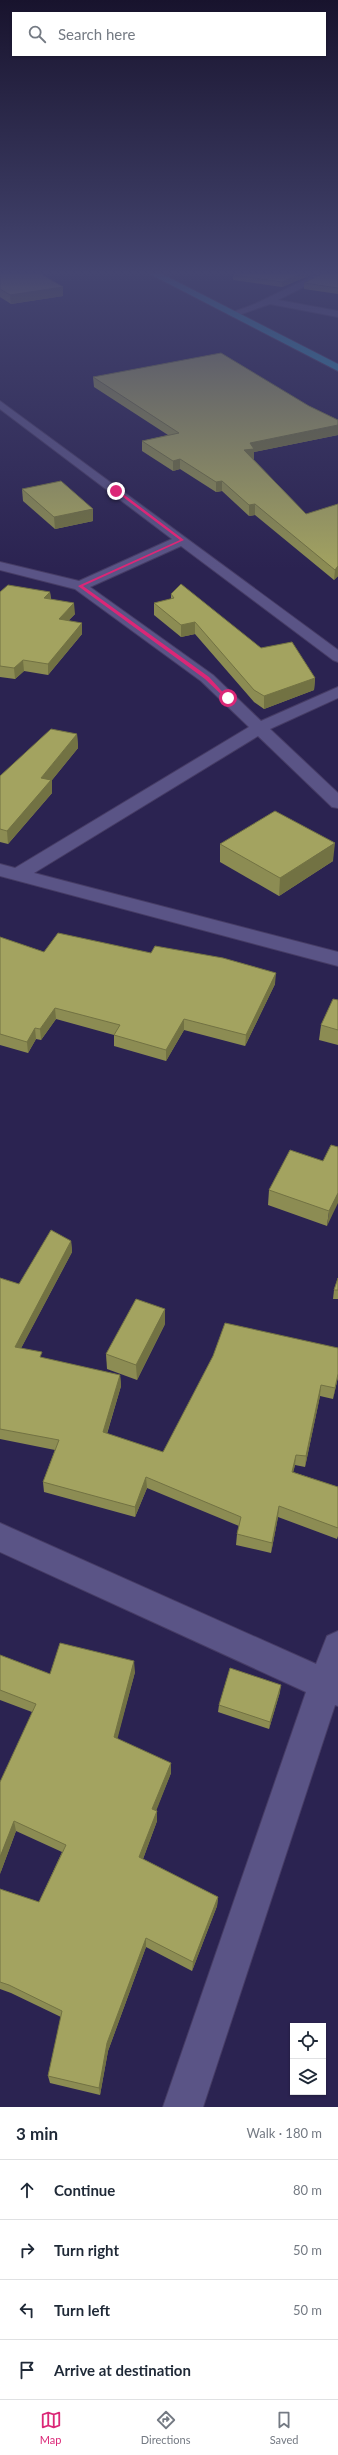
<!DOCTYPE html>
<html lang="en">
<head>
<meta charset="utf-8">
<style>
  :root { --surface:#fff; --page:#f2f2f3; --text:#1f2937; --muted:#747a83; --line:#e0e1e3; --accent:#db2777 }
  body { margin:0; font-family:Lato,sans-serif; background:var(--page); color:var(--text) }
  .controls { position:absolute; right:12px; bottom:12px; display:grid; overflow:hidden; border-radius:0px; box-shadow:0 1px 3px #0004 }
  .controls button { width:36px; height:36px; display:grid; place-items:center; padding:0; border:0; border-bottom:1px solid var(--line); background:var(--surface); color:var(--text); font:20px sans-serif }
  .stop { position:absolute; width:12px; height:12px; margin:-9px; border:3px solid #db2777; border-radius:50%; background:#fff }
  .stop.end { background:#db2777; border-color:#fff; box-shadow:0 1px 4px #0008 }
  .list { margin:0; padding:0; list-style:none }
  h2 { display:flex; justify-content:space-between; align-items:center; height:52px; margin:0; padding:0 16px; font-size:17px }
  h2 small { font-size:13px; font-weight:400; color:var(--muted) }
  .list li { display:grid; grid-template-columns:26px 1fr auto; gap:12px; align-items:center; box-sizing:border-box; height:60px; padding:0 16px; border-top:1px solid var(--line) }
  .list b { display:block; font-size:15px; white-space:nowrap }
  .list em { font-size:13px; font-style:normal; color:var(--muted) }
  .icon { flex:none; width:22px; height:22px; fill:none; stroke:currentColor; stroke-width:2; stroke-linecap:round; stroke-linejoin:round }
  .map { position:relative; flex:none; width:338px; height:2107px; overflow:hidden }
  .search { position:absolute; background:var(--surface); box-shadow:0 1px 3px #0004; left:12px; right:12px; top:12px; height:44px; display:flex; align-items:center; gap:10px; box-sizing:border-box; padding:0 14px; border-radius:0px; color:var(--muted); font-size:15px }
  .sheet { height:292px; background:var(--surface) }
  nav { display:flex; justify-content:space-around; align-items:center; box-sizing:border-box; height:56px; border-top:1px solid var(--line); background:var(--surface); font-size:11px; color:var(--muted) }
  nav a { display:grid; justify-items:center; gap:2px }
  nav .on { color:var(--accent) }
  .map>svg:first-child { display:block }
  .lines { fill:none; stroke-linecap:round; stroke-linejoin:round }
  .minor-casing { stroke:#463c65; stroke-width:2 }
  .highway-casing { stroke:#463c65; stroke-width:2 }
  .minor { fill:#5a5486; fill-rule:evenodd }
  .highway { fill:#2c8cb2; fill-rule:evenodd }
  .wall { fill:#8c8c53 }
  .shaded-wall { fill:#727243 }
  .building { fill:#a3a360; stroke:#727243 }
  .route { fill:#db2777 }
</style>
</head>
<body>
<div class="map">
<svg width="338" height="2107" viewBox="0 0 338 2107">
  <rect width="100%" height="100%" fill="#2b2351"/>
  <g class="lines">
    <defs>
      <g id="minor">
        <path d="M317 274H329L278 300 338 311V317L270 304 233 317 228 314 255 304Z"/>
        <path d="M0 401 338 650V662L333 660 181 546 90 587 213 675 261 721 338 687V698L270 729 338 793V808L332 807 258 736 34 873 338 952V966L0 876V864L15 868 249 727 201 681 75 589 0 570V562L79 581 172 539 0 409Z"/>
        <path d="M0 1523 316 1664 327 1636 338 1631V1706L335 1705 203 2107H163L306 1692 0 1552Z"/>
      </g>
      <path id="highway" d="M150 274H162L338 364V371Z"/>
    </defs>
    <!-- minor casing -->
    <use href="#minor" class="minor-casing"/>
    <!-- highway casing -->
    <use href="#highway" class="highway-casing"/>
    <!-- minor -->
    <use href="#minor" class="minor"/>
    <!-- highway -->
    <use href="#highway" class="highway"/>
  </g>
  <!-- wall -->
  <g class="wall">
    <path d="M0 274 63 287V296L11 304 0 297Z"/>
    <path d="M235 274H313L282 287 233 280V275Z"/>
    <path d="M338 274V294L304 289V283Z"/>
    <path d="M93 377 309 406 338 420V435L254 452V459H253L306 514 338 576 334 580 255 515 249 516 222 491 216 492 180 469 173 471 142 451V441L168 435 94 387Z"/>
    <path d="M22 489 93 521 55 529 23 501Z"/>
    <path d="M0 592H50L51 599 75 614 68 621 82 634 48 675 24 671 15 679 0 677Z"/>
    <path d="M171 594 261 648 315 678 314 690 264 709 254 702 195 634 181 637 154 615V603L171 599Z"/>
    <path d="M77 734 78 748 52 780V793L8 844 0 842V776Z"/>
    <path d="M220 844 333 861 279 896 220 862Z"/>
    <path d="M0 937 44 952 275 984 245 1046 184 1030 166 1061 114 1046V1035L56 1019 41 1040 36 1039 28 1053 0 1045Z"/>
    <path d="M338 1000V1045L319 1040 321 1025Z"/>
    <path d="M338 1147 327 1226 268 1205 269 1190 323 1161Z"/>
    <path d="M71 1241 72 1252 21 1348 43 1358 120 1375 121 1386 107 1434 163 1452 338 1377 333 1399 320 1396 305 1467 295 1465 293 1472 338 1487V1536L337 1539 278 1517 271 1553 236 1545 237 1534 239 1526 147 1488 135 1517 44 1492 43 1482 55 1450 0 1439V1278L19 1284Z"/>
    <path d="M338 1278V1299H333L334 1290Z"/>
    <path d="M165 1324 137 1380 107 1369 106 1354Z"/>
    <path d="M0 1655 50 1674 135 1672 117 1738 171 1773 156 1810 157 1811V1821L143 1859 218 1897 217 1906 192 1971 146 1947 108 2051 100 2095 50 2083 48 2076 61 2017 11 1993 0 1989V1889L39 1902 62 1852 16 1831 0 1874 32 1712 0 1700Z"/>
    <path d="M280 1692 269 1729 218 1712 219 1705Z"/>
  </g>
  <!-- shaded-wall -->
  <g class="shaded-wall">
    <path d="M300 274H313L282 287V282Z"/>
    <path d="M63 287V296L11 304 10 295Z"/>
    <path d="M338 425V435L254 452V459H244V450L250 443Z"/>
    <path d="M180 459V469L173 471V461Z"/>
    <path d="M222 481V491L216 492V482Z"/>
    <path d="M255 504V515L249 516V505Z"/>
    <path d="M93 509V521L55 529 54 517Z"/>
    <path d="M338 566V576L334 580 335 570Z"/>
    <path d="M50 592 51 603 44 598Z"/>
    <path d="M74 603 75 614 59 630V619Z"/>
    <path d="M195 622V634L181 637V625Z"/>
    <path d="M82 623V634L48 675V664Z"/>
    <path d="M23 660 24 671 15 679 14 668Z"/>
    <path d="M315 678 314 690 264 709V696Z"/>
    <path d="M77 734 78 748 52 780V793L8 844 7 831 41 778Z"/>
    <path d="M335 843 333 861 279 896 280 878Z"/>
    <path d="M276 973 275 984 245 1046 246 1035Z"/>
    <path d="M55 1008 56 1019 41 1040 40 1029Z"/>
    <path d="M184 1019V1030L166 1061V1050Z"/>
    <path d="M35 1028 36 1039 28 1053 27 1042Z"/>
    <path d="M338 1193V1203L327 1226 329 1211Z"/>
    <path d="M71 1241 72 1252 16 1358 15 1347Z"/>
    <path d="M165 1309V1324L137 1380 136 1365Z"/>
    <path d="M338 1374V1377L333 1399 335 1388Z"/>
    <path d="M120 1375 121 1386 104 1443 103 1432Z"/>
    <path d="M321 1385 320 1396 305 1467 306 1456Z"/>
    <path d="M296 1455 295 1465 291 1482 292 1472Z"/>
    <path d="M146 1477 147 1488 135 1517V1507Z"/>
    <path d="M279 1506 278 1517 271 1553 272 1543Z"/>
    <path d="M134 1661 135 1672 115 1748 114 1737Z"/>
    <path d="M281 1685 280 1692 269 1729 270 1722Z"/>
    <path d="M171 1763V1773L153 1819 152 1809Z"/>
    <path d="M157 1811V1821L140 1867 139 1857Z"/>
    <path d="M14 1821 16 1831 0 1874V1857Z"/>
    <path d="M218 1897 217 1906 192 1971 193 1962Z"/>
    <path d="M146 1938V1947L108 2051 100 2095 99 2088 107 2043Z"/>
  </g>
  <!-- building -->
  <g class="building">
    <path d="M0 274H41L63 287 10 295 0 289Z"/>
    <path d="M235 274H300L282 282 233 275Z"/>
    <path d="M322 274H338V288L304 283Z"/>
    <path d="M221 353 309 406 338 420V425L250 443 254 449 244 450 306 514 338 504V566L335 570 255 504 249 505 222 481 216 482 180 459 173 461 142 441 179 433 93 377Z"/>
    <path d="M61 481 93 509 54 517 22 489Z"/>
    <path d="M181 584 261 648 292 642 315 678 264 696 254 690 195 622 181 625 154 603 174 598 171 594Z"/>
    <path d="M8 585 50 592 44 598 74 603 59 619 82 623 48 664 23 660 14 668 0 666V592Z"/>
    <path d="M51 729 77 734 41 778 51 780 7 831 0 829V776Z"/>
    <path d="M275 811 335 843 280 878 220 844Z"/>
    <path d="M58 933 151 953 155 946 223 958 276 973 246 1035 184 1019 166 1050 114 1035 120 1025 55 1008 40 1029 35 1028 27 1042 0 1034V937L44 952Z"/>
    <path d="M333 999 338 1000V1030L321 1025Z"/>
    <path d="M331 1145 338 1147V1193L329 1211 269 1190 290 1150 323 1161Z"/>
    <path d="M51 1230 71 1241 15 1347 42 1352 40 1357 120 1375 103 1432 163 1452 213 1356 225 1323 338 1348V1374L335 1388 321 1385 306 1456 296 1455 292 1472 338 1487V1528L279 1506 272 1543 237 1534 241 1517 146 1477 135 1507 43 1482 59 1440 0 1429V1278L19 1284Z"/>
    <path d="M338 1278V1290H334Z"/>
    <path d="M136 1299 165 1309 136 1365 106 1354Z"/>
    <path d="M60 1643 134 1661 114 1737 171 1763 152 1809 157 1811 139 1857 218 1897 193 1962 146 1938 107 2043 99 2088 48 2076 62 2011 9 1985 0 1982V1889L39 1902 66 1845 14 1821 0 1857V1782L36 1704 0 1690V1655L50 1674Z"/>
    <path d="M230 1668 281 1685 270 1722 219 1705Z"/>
  </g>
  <!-- sky -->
  <linearGradient id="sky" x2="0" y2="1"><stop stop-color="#18132d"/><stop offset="0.48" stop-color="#444570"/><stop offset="1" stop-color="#444570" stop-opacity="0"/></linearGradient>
  <rect width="338" height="569" fill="url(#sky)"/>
  <!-- route -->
  <path class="route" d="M118 490 184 540 83 586 209 677 229 699H226L205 679 78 586 180 540 115 491Z"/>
</svg>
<div class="controls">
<button><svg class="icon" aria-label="locate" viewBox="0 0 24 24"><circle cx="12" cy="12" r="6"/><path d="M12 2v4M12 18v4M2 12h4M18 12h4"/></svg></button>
<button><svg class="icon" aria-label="layers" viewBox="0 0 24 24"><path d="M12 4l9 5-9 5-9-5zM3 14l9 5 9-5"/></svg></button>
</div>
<div class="stop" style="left:228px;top:698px"></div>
<div class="stop end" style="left:116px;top:491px"></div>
<div class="search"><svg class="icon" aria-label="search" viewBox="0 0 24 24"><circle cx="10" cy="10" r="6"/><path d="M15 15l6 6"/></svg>Search here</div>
</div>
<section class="sheet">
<h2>3 min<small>Walk · 180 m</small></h2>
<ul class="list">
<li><svg class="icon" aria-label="ahead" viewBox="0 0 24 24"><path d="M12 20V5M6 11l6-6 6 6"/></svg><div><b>Continue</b></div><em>80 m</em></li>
<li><svg class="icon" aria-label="right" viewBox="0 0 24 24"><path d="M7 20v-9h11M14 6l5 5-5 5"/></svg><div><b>Turn right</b></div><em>50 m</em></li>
<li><svg class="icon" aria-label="left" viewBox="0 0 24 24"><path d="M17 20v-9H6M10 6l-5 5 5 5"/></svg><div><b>Turn left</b></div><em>50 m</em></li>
<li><svg class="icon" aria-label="arrive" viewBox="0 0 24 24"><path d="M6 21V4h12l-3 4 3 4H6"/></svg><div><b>Arrive at destination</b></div></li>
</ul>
</section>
<nav>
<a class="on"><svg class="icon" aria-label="map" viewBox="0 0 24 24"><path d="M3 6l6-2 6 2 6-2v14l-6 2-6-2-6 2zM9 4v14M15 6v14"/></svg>Map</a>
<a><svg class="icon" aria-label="directions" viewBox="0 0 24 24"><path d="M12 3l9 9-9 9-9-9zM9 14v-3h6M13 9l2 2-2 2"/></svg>Directions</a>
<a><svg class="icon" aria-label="saved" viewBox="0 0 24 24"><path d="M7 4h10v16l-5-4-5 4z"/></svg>Saved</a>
</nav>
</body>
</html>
